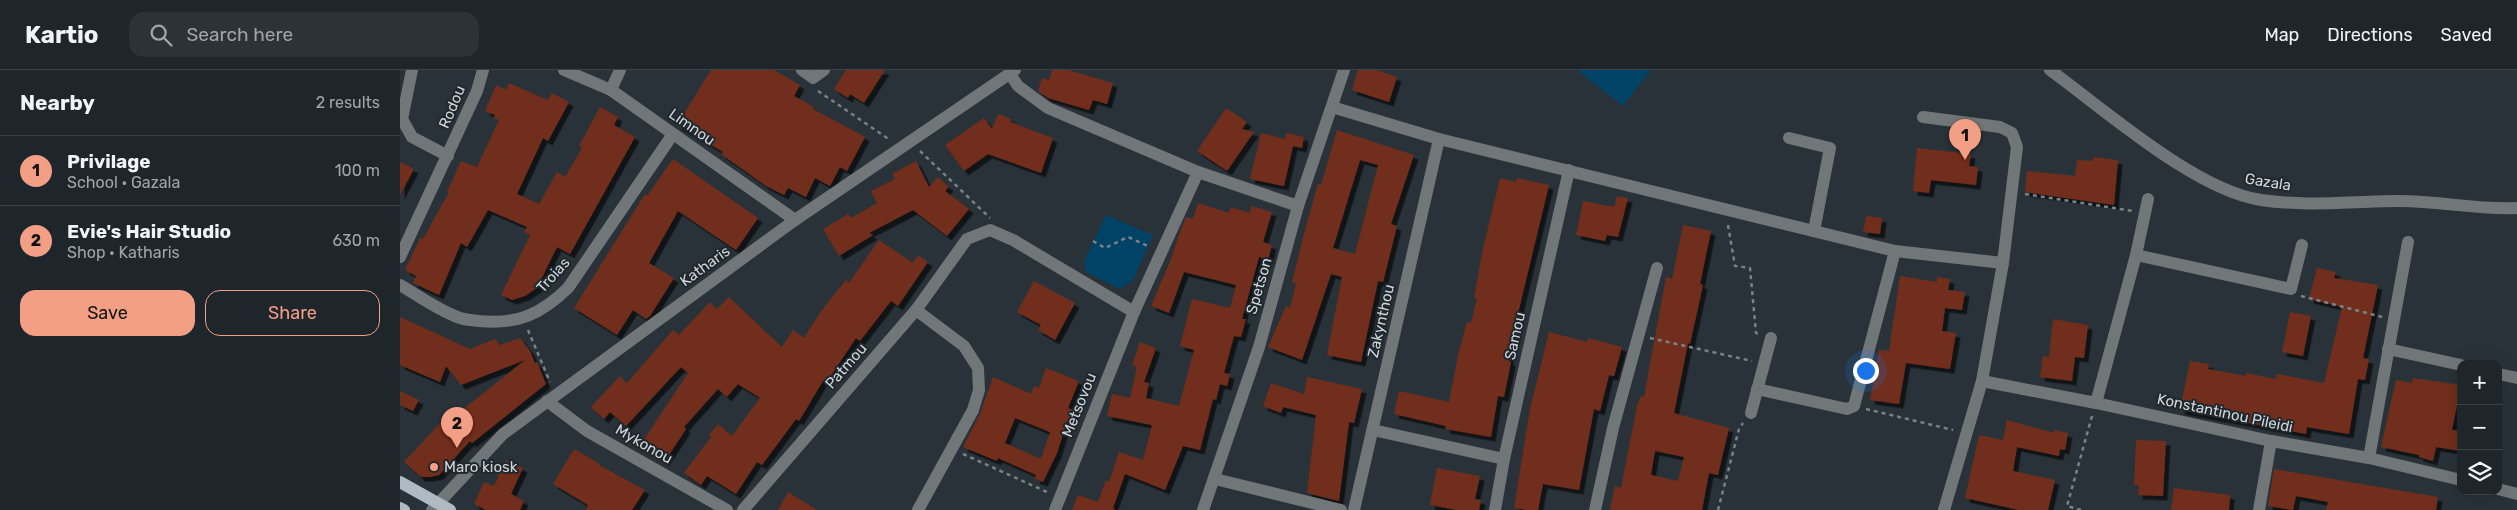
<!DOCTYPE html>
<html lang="en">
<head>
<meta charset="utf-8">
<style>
  :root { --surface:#1f262b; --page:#2c3237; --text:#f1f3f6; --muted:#a1a5a9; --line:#3c4347; --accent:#f39f85 }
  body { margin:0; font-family:Rubik,sans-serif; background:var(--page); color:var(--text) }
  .controls { position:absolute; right:15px; bottom:15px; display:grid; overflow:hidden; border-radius:10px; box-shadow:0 5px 20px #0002 }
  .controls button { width:45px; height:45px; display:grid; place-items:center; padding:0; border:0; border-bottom:1px solid var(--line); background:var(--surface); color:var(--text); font:25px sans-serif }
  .you { position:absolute; left:1465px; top:300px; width:18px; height:18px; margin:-12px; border:4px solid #fff; border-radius:50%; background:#1a73e8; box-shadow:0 0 0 8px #1a73e833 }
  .badge { display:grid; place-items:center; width:32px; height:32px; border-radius:50%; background:var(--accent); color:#111; font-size:16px; font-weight:700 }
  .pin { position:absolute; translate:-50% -41px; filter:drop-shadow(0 1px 2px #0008) }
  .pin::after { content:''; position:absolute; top:26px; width:18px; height:15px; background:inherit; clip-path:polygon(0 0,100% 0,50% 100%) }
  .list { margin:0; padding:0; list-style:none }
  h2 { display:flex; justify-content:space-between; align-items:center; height:65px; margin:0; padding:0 20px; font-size:21px }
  h2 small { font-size:16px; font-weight:400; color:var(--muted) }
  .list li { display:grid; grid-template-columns:32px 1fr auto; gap:15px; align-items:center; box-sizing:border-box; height:70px; padding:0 20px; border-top:1px solid var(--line) }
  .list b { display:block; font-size:19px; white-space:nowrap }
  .list p { margin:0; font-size:16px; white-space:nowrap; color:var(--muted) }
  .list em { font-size:16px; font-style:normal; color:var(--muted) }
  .actions { display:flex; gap:10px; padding:15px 20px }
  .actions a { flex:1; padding:11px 0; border:1px solid var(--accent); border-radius:15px; text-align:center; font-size:18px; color:var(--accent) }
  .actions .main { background:var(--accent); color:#111 }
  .icon { flex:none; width:28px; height:28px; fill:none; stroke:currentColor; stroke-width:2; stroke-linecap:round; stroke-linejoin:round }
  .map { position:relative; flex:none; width:2117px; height:440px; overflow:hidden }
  header { display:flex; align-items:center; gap:30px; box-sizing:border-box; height:70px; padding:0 25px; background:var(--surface); border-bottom:1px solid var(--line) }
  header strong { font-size:24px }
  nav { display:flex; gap:28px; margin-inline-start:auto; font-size:18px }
  .search { width:350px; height:45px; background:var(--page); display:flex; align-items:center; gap:12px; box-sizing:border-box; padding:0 18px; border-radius:15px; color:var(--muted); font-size:19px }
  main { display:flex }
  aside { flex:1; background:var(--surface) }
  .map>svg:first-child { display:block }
  .green { fill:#004366 }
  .building { fill:#722e1a; fill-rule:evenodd; filter:url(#shadow) }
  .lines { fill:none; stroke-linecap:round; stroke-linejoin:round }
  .path { stroke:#7a8287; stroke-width:2.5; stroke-dasharray:4 4; stroke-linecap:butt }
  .minor { stroke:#717679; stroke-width:12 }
  .major { stroke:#b0bac2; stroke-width:12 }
  .poi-dot { fill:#f39f85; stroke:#1f282f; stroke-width:2 }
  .labels { text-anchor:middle; stroke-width:4; stroke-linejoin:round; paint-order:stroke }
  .street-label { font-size:15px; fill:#d0d6da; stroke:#1f282f }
  .poi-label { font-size:15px; fill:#d0d6da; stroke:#1f282f; text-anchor:start }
</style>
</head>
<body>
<header>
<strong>Kartio</strong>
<div class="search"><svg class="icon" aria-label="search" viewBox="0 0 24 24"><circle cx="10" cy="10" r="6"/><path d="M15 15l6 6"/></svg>Search here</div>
<nav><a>Map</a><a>Directions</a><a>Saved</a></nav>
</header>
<main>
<aside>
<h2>Nearby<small>2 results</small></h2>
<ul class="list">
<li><span class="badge">1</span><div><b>Privilage</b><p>School · Gazala</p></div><em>100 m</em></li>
<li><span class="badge">2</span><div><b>Evie's Hair Studio</b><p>Shop · Katharis</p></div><em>630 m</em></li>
</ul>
<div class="actions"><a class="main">Save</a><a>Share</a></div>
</aside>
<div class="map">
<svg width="2117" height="440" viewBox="0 0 2117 440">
  <defs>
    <filter id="shadow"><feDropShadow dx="4.5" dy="4.5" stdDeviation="0" flood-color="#0009"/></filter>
  </defs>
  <rect width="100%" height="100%" fill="#293239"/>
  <!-- green -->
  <g class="green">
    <path d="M1177 0H1251L1223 36Z"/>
    <path d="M706 145 753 165 733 210 720 219 686 202 684 192Z"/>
  </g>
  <!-- building -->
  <g class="building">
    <path d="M311 0H374L400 15 394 26 414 37 413 39 465 67 447 101 440 97 430 116 415 108 406 127 388 118 384 125 366 116 331 91 321 84 323 82 277 55Z"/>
    <path d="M446 0H485L464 33 450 24 448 28 434 19Z"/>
    <path d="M652 0H668L713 13 707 34 693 30 689 40 648 28 638 21 642 8 649 10Z"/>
    <path d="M958 0H976L997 7 989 32 952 20Z"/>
    <path d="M109 13 148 30 152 23 169 32 148 71 143 68 117 124 139 134 157 102 165 107 182 78 179 76 200 37 218 47 214 55 235 67 170 184 157 177 137 218 125 226 112 230 101 225 130 165 124 162 127 157 88 140 67 177 61 173 39 225 13 213 16 206 5 200 20 168 23 169 49 122H47L61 91 77 97 99 50 94 48 95 45 85 41 96 15 106 20Z"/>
    <path d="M826 38 847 52 842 59 854 62 827 101 797 81Z"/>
    <path d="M598 44 611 49 610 52 653 68 641 103 588 84 564 101 545 75 584 48 592 59Z"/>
    <path d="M937 60 1014 85 991 154 997 156 983 212 978 211 961 292 927 285 942 207 931 204 902 290 868 277 886 236 890 238 896 213 892 212 906 156 918 114 921 115ZM960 90 978 95 955 184 933 178Z"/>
    <path d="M861 63 885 69 886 63 904 67 902 78 893 76 884 116 850 109Z"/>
    <path d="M1517 78 1571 84 1569 96 1578 97 1576 115 1531 110 1529 123 1513 121Z"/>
    <path d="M1693 87 1718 90 1714 135 1625 122 1627 101 1675 106 1677 90 1693 91Z"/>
    <path d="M273 89 358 148 336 180 278 141 249 193 274 208 250 246 246 249 233 240 217 265 174 238 245 124 247 126Z"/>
    <path d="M516 91 529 117 538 107 549 117 545 121 569 139 547 166 513 140 469 163 473 165 439 186 423 159 448 144 451 148 477 133 471 121 495 109 492 104Z"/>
    <path d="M0 92 14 99 0 125Z"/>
    <path d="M1100 108 1116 112 1117 108 1149 115 1113 264 1109 291 1111 292 1104 327 1098 326 1091 367 1045 359 1046 356 994 344 999 321 1049 332 1059 281 1067 252 1071 253 1077 228H1074L1082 183Z"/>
    <path d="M1217 126 1228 128 1218 167 1207 165 1205 171 1176 165 1183 131 1214 137Z"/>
    <path d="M798 133 829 143 831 137 850 143 851 136 872 142 863 172 872 175 868 190 859 187 842 249H846L841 267 834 266 824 303 830 304 827 316 820 314 816 330 813 329 800 380 783 376 765 420 725 404 713 438 715 440H672L678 425 698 432 706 410 709 412 719 382 743 390 752 355 707 346 712 324 730 328 737 297 732 295 740 272 756 278 744 312 749 313 746 328 779 336 794 280 780 276 792 229 830 238 836 215 784 202 769 243 751 236 771 189 780 162 786 147 793 149Z"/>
    <path d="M1466 146 1482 148 1480 164 1463 162Z"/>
    <path d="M1283 155 1311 161 1300 214 1303 215 1290 274 1288 273 1274 343 1329 358 1318 405 1309 403 1302 440H1210L1215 416 1221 418 1237 336 1241 326 1244 327 1266 207 1272 209ZM1255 381 1284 387 1278 411 1251 405Z"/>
    <path d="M479 170 513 193 518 185 528 192 498 236 491 231 460 271 456 268 426 313 423 311 399 351 396 349 362 395 357 392 336 424 307 406 301 415 284 403 311 367 309 365 318 354 332 366 360 328 338 314 327 327 318 319 284 357 286 359 265 391 241 374 288 303 281 297 226 356 210 342 204 349 191 337 220 306 227 313 273 260 279 265 310 232 317 239 329 227 382 277 393 260 404 268 421 241 446 210 449 213Z"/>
    <path d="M1917 198 1936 202 1934 208 1978 215 1963 288 1969 289 1965 310 1958 309 1949 364 1907 357 1906 364 1780 340 1790 291 1809 294 1808 299 1846 306V303L1876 309 1877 304 1924 313 1942 237 1909 229Z"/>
    <path d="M1500 206 1537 212V207L1550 209 1548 220 1565 222 1562 240 1545 238 1542 261 1556 263 1550 299 1506 293 1499 334 1470 330 1479 280 1489 281Z"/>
    <path d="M634 211 675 233 655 270 638 260 641 255 617 242Z"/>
    <path d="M1890 242 1911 246 1903 286 1882 282Z"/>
    <path d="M0 247 70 279 95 269 100 275 120 268 130 281 135 293 137 292 146 314 72 373 70 371 39 405 30 407H21L4 392 41 352 46 353 125 290 61 315 46 296 40 312 0 295Z"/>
    <path d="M1653 249 1688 255 1684 288 1675 287 1672 311 1640 307 1643 286 1649 287Z"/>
    <path d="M1149 262 1187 272 1188 268 1222 277 1214 306 1209 305 1200 341 1194 339 1179 420 1143 414 1138 440H1127L1114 438 1130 339Z"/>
    <path d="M646 298 679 311 668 338 675 341 671 353 667 351 657 383 643 412 635 409 636 405 598 388 597 391 563 377 580 344 593 307 631 324 634 316 639 318ZM615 348 650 362 641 389 605 373Z"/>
    <path d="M907 307 962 319 954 353 949 352 939 431 907 423 916 345 883 337 881 343 863 336 871 313 904 324Z"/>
    <path d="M2013 308 2061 315 2052 360 2061 361V381L2036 377 2033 391 2019 387V385L1981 377 1996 310 2012 313Z"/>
    <path d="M0 321 19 330 13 341 0 335Z"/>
    <path d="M1607 350 1654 363V360L1668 363 1665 380 1660 379 1659 386 1617 377 1613 401 1655 410 1648 440H1619L1565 428 1579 365 1603 370Z"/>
    <path d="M1736 370 1766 371 1763 426 1738 425 1739 415H1734Z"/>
    <path d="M174 379 200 394 199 395 245 420 232 440H186L188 435 153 414Z"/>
    <path d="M106 390 123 398 111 424 124 431 120 440H86L74 434 84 412 94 416Z"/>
    <path d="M1037 398 1080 406 1075 429 1081 430 1079 440H1057L1030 435Z"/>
    <path d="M1874 399 2038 427 2036 440H1926L1928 432 1896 426 1893 440 1868 436Z"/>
    <path d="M1774 418 1830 425 1829 440H1771Z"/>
    <path d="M388 422 417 440H378Z"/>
  </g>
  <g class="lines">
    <!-- path -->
    <g class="path">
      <path d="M418 21 490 70"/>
      <path d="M520 81 590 148"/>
      <path d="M1625 124 1733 141"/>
      <path d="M1328 155 1335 196 1350 198 1356 263 1358 264"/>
      <path d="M693 171 705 178 728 167 750 177"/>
      <path d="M1901 226 1982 247"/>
      <path d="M128 260 150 312"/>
      <path d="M1250 268 1352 291"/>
      <path d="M1466 339 1553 360"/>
      <path d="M563 384 647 422"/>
      <path d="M1318 440 1339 359 1343 353"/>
      <path d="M1681 440 1667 436 1692 346"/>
    </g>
    <!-- minor -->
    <g class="minor">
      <path d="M12 0 2 49 12 67 48 86"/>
      <path d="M164 0 211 20 395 150"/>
      <path d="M402 0 413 8 424 0"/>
      <path d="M1650 0C1705 40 1795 120 1861 130 1908 137 1953 131 2000 131 2039 131 2078 140 2117 138"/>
      <path d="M610 4 618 16 648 38 798 102 898 136"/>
      <path d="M211 20 220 0"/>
      <path d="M932 37 1039 69 1495 181 1603 193"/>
      <path d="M1523 47 1600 57 1612 63 1617 77 1603 193 1582 311 1544 440"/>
      <path d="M1389 68 1430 78 1414 161"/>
      <path d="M1736 185 1891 219 1902 175"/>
      <path d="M0 187 77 21 83 0"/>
      <path d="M0 215C19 226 39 241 60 248 66 250 73 250 79 251 118 255 141 244 168 218L273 64"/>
      <path d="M516 240 564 276 578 298 579 320 573 340 518 440"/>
      <path d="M1988 279 2061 295"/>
      <path d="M2098 304 2117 308"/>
      <path d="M1582 311 1696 333 1871 371 1969 388 2061 410"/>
      <path d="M1357 319 1447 339 1454 336 1495 181"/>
      <path d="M147 331 187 361 327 440"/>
      <path d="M1696 333 1736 185 1748 129"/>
      <path d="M1351 343 1371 268"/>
      <path d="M973 360 1104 389"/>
      <path d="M1969 388 2008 172"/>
      <path d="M815 409 941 440"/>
      <path d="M2098 419 2117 424"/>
      <path d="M32 440 103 364 395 150 615 0"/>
      <path d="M343 440 516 240 567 169 590 160 613 170 734 242 798 102"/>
      <path d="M655 440 734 242"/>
      <path d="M803 440 859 277 898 136 944 0"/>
      <path d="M954 440 1039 69"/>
      <path d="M1095 440 1104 389 1169 100"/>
      <path d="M1195 440 1213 358 1257 198"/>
      <path d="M1859 440 1871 371"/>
    </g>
    <!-- major -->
    <g class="major">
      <path d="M0 412 50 440"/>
      <path d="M0 438 4 440"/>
    </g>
  </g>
  <!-- markers -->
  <circle class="poi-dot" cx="34" cy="397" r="5"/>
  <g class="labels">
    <!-- street labels -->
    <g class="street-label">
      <text transform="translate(52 37) rotate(-67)" y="5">Rodou</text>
      <text transform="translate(292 57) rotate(35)" y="5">Limnou</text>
      <text transform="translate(1868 112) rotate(9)" y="5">Gazala</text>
      <text transform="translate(305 196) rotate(-36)" y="5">Katharis</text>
      <text transform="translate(153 205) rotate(-48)" y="5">Troias</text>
      <text transform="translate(859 216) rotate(-74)" y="5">Spetson</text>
      <text transform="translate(981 251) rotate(-77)" y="5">Zakynthou</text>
      <text transform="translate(1115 266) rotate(-77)" y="5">Samou</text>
      <text transform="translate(446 296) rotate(-49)" y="5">Patmou</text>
      <text transform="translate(679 335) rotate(-68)" y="5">Metsovou</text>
      <text transform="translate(1825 343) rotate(12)" y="5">Konstantinou Pileidi</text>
      <text transform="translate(244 374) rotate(30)" y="5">Mykonou</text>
    </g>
    <!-- poi labels -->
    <g class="poi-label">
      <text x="44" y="402">Maro kiosk</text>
    </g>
  </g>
</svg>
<div class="controls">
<button>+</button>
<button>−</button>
<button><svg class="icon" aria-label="layers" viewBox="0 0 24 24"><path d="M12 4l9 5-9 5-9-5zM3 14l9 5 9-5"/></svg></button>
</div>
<div class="you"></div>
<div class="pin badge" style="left:1565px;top:90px">1</div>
<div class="pin badge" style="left:57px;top:378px">2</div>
</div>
</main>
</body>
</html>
